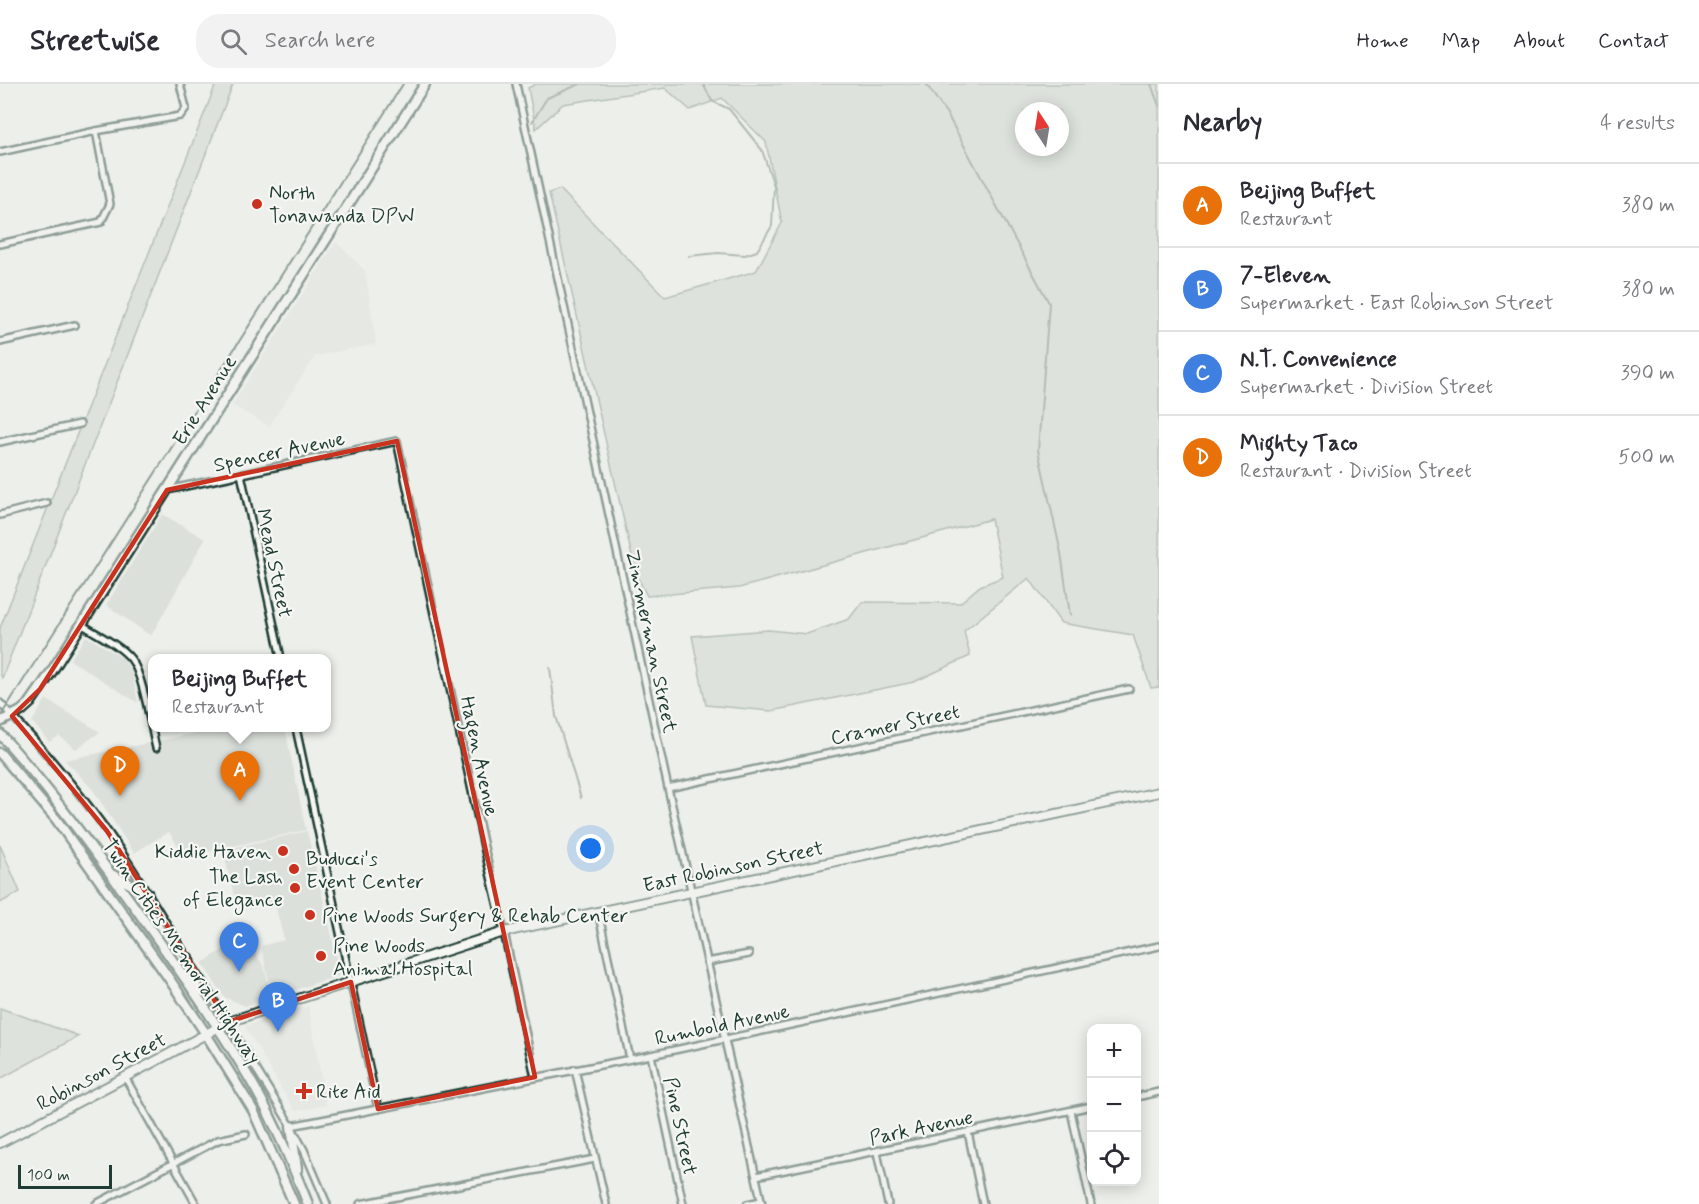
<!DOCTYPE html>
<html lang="en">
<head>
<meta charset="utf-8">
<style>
  :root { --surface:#fff; --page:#f2f2f3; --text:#2b2b33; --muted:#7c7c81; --line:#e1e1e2; --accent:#d93025 }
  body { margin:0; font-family:Mynerve,sans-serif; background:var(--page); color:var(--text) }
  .controls { position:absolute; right:18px; bottom:18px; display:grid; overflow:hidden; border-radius:12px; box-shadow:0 3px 15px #0003 }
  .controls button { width:54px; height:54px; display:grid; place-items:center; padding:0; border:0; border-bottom:2px solid var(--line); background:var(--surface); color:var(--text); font:30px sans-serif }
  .compass { position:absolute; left:1015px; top:18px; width:54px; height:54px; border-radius:50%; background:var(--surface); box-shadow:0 3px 15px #0003; rotate:348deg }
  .scale { position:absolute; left:18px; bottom:15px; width:94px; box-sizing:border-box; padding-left:6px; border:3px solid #1f3d34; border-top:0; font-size:16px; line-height:21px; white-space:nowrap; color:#1f3d34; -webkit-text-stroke:4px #f6f6f2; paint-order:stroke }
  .you { position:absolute; left:591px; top:765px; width:21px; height:21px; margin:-15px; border:4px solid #fff; border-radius:50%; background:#1a73e8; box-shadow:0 0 0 9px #1a73e833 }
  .badge { display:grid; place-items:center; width:39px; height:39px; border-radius:50%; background:var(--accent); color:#fff; font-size:20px; font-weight:700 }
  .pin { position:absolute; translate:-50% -50px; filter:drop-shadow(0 2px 3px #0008) }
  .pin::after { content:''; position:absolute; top:32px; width:21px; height:18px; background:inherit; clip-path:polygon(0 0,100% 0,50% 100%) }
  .popup { position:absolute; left:148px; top:570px; width:183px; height:78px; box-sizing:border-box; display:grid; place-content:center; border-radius:12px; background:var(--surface); filter:drop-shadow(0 2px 4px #0005); font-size:20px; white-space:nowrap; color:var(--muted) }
  .popup b { font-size:22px; color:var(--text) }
  .popup::after { content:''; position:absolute; left:50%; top:100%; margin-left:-12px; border:12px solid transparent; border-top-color:var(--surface) }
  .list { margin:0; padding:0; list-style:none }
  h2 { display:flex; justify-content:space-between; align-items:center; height:78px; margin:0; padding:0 24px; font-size:26px }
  h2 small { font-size:20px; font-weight:400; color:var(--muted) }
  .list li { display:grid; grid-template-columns:39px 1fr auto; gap:18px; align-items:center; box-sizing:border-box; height:84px; padding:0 24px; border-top:2px solid var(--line) }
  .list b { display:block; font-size:22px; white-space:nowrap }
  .list p { margin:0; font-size:20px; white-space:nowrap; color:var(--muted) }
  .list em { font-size:20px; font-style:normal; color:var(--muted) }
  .icon { flex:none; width:33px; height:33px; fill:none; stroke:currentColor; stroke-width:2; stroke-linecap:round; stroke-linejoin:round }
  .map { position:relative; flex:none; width:1159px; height:1120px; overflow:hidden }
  header { display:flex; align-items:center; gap:36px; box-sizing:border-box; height:84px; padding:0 30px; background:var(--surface); border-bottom:2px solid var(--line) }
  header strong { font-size:28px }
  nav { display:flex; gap:33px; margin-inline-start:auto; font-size:21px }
  .search { width:420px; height:54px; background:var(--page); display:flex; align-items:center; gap:15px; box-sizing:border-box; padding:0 21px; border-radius:24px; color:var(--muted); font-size:22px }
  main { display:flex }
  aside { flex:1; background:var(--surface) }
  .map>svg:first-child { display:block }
  .built { fill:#dce0db }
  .green { fill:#cbd2cc; stroke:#758880; stroke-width:1.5; fill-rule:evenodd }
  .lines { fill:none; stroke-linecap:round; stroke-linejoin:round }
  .stream { stroke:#6c7e77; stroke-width:2 }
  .street-casing { stroke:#1f3d34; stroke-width:10 }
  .secondary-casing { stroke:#1f3d34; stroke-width:12 }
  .primary-casing { stroke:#1f3d34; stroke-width:13 }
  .street { stroke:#f6f6f2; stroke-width:5 }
  .secondary { stroke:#f6f6f2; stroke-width:8 }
  .primary { stroke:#f6f6f2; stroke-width:8 }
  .rail { stroke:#1f3d34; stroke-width:2 }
  .marked { fill:none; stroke:#c8321e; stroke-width:4.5; stroke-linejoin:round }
  .poi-dot { fill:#c8321e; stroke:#f6f6f2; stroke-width:2 }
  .labels { text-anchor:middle; stroke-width:4.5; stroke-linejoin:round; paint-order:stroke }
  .poi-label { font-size:20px; fill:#1f3d34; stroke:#f6f6f2; text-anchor:start }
  .street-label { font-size:20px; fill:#1f3d34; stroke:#f6f6f2 }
</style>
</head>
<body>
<header>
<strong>Streetwise</strong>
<div class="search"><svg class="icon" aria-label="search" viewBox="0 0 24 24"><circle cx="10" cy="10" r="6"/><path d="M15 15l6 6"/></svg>Search here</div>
<nav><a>Home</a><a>Map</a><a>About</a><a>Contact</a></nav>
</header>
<main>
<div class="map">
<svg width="1159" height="1120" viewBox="0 0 1159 1120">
  <rect width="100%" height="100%" fill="#edefea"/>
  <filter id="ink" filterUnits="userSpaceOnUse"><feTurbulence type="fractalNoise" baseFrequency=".0167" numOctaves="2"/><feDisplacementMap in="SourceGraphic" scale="12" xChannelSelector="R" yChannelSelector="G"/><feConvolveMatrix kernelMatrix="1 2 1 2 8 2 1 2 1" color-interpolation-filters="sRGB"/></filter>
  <g filter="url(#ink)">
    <!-- built -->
    <g class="built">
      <path d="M336 158 365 187 376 260 315 272 269 342 232 321Z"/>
      <path d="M162 430 205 455 151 552 106 521Z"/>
      <path d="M86 552 123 574 132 588 138 619 70 576Z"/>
      <path d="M46 615 100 648 76 665 59 652 49 658 32 638Z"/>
      <path d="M221 644H285L306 746 193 771 191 762 182 768 169 748 134 769 93 706 65 676Z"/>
      <path d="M307 747 341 891 245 922 224 913 202 879 245 852 264 883 272 912 261 862 284 856 275 820 238 827 223 766Z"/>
      <path d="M308 922 326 1021 295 1027 245 942Z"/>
    </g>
    <!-- green -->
    <g class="green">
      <path d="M216 0H233L2 594 0 589V544Z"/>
      <path d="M536 0H1159V603L1151 604 1133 551 1061 539 1029 494 964 547 970 572 914 598 771 627 706 621 692 552 769 546 807 550 849 535 862 518 960 519 980 502 1003 493 991 435 739 504 647 512 636 490 549 109 560 105 665 213 756 187 782 139 766 58 722 14 690 26 665 4 563 20 536 45 528 4ZM1024 27H1060V63H1024Z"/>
      <path d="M0 761 20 808 0 819Z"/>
      <path d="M0 924 79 952 0 995Z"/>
    </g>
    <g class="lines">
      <!-- stream -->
      <g class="stream">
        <path d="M926 0 947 30 1049 219 1038 366 1061 469 1070 531"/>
        <path d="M1151 0 1159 22"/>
        <path d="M532 38 547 14 580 0"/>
        <path d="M689 172 718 169 745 171 757 167 772 142 774 102 762 66 729 25 712 17 703 0"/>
        <path d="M550 584 556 632 581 714"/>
      </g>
      <defs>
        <g id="street">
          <path d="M516 0 668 704 762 1120"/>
          <path d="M0 68 96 47 180 32 186 24 180 0"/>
          <path d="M0 160 101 138 110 120 96 47"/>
          <path d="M0 258 75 241"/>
          <path d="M0 358 80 340"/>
          <path d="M241 390 281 574"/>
          <path d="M167 406 397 357 484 763 504 848 535 993"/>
          <path d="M0 431 47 419"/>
          <path d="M81 540C96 550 120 561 131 575 143 590 151 644 156 664"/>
          <path d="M0 619C38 659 75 702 107 747 136 788 162 833 189 876"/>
          <path d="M296 644 378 1025"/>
          <path d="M668 704 1129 605"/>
          <path d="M598 827 630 975"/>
          <path d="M707 878 749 870"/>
          <path d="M194 884 291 1042 304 1066 327 1120"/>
          <path d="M651 971 683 1120"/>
          <path d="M575 985 606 1120"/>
          <path d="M125 993 196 1120"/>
          <path d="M1136 1013 1159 1008"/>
          <path d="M1071 1027 1091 1120"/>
          <path d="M291 1042 651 971 1159 862"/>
          <path d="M968 1048 983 1120"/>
          <path d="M877 1068 888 1120"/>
          <path d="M756 1092 1092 1022"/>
          <path d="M96 1120 218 1056 246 1050"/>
          <path d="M360 1120 595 1075"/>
          <path d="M747 1120 761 1117"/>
        </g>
        <path id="secondary" d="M0 1059 169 970 228 938 504 848 1159 708"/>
        <g id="primary">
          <path d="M0 638 21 627 30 619 50 590 425 0"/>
          <path d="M0 650C49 704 91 763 134 822 176 881 219 941 255 1004 276 1041 292 1080 308 1120"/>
          <path d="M0 669 56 735 168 893 206 950 253 1026 294 1120"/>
          <path d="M113 791 147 809"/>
          <path d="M188 874 198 908"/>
          <path d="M291 1042 297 1085"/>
        </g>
      </defs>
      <!-- street casing -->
      <use href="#street" class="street-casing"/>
      <!-- secondary casing -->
      <use href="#secondary" class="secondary-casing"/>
      <!-- primary casing -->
      <use href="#primary" class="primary-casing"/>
      <!-- street -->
      <use href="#street" class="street"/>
      <!-- secondary -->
      <use href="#secondary" class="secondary"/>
      <!-- primary -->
      <use href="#primary" class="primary"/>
      <!-- rail -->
      <path class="rail" d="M0 633 403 0"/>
    </g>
  </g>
  <!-- marked area -->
  <path d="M0 0H1159V1120H0ZM397 357 535 993 378 1025 351 898 228 938 107 747 12 632 40 605 167 406Z" fill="#edefea" fill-opacity=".55" fill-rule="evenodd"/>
  <path class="marked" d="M397 357 535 993 378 1025 351 898 228 938 107 747 12 632 40 605 167 406Z"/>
  <!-- markers -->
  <g class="poi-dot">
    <circle cx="257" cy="120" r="6"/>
    <circle cx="283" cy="767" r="6"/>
    <circle cx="294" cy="785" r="6"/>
    <circle cx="295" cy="804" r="6"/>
    <circle cx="310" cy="831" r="6"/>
    <circle cx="321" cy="872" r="6"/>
    <path d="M301 998h6v6h6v6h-6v6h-6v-6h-6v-6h6z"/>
  </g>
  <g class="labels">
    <!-- poi labels -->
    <g class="poi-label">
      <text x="269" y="115">North<tspan x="269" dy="23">Tonawanda DPW</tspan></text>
      <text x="271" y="774" text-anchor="end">Kiddie Haven</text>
      <text x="306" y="781">Buducci's<tspan x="306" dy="23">Event Center</tspan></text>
      <text x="283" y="799" text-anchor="end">The Lash<tspan x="283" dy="23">of Elegance</tspan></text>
      <text x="322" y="838">Pine Woods Surgery &amp; Rehab Center</text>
      <text x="333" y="868">Pine Woods<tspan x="333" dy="23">Animal Hospital</tspan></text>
      <text x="316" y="1014">Rite Aid</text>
    </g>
    <!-- street labels -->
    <g class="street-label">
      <text transform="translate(204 316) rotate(-58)" y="7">Erie Avenue</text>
      <text transform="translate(279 367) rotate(-12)" y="7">Spencer Avenue</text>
      <text transform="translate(275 479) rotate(78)" y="7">Mead Street</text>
      <text transform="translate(652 557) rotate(78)" y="7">Zimmerman Street</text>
      <text transform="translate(895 640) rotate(-12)" y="7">Cramer Street</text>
      <text transform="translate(480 672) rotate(78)" y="7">Hagen Avenue</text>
      <text transform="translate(733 782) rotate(-12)" y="7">East Robinson Street</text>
      <text transform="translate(182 867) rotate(56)" y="7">Twin Cities Memorial Highway</text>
      <text transform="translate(722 940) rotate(-12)" y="7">Rumbold Avenue</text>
      <text transform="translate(101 987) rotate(-28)" y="7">Robinson Street</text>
      <text transform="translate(681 1042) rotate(78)" y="7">Pine Street</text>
      <text transform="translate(921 1043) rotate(-12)" y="7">Park Avenue</text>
    </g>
  </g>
</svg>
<div class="controls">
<button>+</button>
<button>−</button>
<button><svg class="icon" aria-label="locate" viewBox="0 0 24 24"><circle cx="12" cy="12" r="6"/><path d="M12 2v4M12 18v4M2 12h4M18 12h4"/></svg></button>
</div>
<svg class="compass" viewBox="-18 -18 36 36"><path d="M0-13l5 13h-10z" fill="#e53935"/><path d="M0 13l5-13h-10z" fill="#7c7c81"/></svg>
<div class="scale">100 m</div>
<div class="you"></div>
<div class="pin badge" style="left:240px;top:717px;background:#e8710a">A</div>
<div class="popup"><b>Beijing Buffet</b>Restaurant</div>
<div class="pin badge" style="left:278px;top:948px;background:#3f7fe0">B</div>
<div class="pin badge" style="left:239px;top:888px;background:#3f7fe0">C</div>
<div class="pin badge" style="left:120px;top:712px;background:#e8710a">D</div>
</div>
<aside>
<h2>Nearby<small>4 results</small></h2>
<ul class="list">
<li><span class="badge" style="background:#e8710a">A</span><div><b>Beijing Buffet</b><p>Restaurant</p></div><em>380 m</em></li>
<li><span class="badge" style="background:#3f7fe0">B</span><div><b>7-Eleven</b><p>Supermarket · East Robinson Street</p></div><em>380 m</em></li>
<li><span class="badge" style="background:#3f7fe0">C</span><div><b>N.T. Convenience</b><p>Supermarket · Division Street</p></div><em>390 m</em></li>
<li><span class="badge" style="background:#e8710a">D</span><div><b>Mighty Taco</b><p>Restaurant · Division Street</p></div><em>500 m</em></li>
</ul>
</aside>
</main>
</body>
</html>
